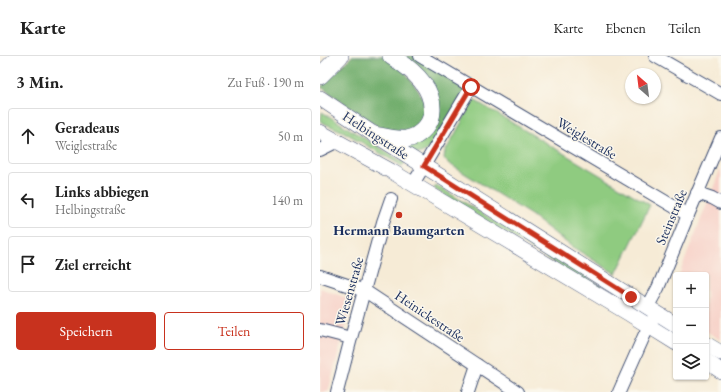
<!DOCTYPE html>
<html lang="de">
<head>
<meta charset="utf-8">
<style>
  :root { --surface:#fff; --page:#f6f6f6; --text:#222; --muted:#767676; --line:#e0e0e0; --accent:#c8321e }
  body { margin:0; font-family:"EB Garamond",serif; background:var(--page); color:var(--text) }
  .controls { position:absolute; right:12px; bottom:12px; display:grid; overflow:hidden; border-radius:4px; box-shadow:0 1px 3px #0004 }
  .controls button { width:36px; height:36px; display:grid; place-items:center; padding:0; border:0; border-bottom:1px solid var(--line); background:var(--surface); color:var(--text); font:20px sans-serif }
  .compass { position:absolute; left:305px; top:12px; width:36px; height:36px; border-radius:50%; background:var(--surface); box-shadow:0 1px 3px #0004; rotate:332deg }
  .stop { position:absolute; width:12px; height:12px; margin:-9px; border:3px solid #c8321e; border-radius:50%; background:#fff }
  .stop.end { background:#c8321e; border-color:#fff; box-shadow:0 1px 4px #0008 }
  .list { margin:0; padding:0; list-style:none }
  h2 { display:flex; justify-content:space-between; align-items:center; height:52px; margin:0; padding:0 16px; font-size:17px }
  h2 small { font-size:13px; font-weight:400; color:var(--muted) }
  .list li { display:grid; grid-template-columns:26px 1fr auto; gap:12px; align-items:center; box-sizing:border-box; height:56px; margin:0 8px 8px; padding:0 8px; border:1px solid var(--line); border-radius:4px }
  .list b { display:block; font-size:15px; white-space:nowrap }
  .list p { margin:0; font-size:13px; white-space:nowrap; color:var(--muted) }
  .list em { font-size:13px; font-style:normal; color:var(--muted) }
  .actions { display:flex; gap:8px; padding:12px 16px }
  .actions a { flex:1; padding:9px 0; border:1px solid var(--accent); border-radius:4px; text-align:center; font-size:14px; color:var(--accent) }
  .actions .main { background:var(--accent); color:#fff }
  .icon { flex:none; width:22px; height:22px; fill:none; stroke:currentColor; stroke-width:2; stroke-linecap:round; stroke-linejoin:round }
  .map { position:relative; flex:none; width:401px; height:336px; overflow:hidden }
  header { display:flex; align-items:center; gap:24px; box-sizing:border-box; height:56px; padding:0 20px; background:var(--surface); border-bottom:1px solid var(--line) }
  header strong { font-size:19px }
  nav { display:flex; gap:22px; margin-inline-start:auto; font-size:14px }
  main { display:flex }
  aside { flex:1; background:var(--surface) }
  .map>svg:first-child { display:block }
  .built { fill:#f7d1c8 }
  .green { fill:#8fcb80; stroke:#557d6f }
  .forest { fill:#73af6e; stroke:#476f66 }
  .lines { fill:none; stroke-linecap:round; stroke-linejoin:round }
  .minor-casing { stroke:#3c4b70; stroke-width:14 }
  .major-casing { stroke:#3c4b70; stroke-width:16 }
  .highway-casing { stroke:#3c4b70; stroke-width:18 }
  .minor { stroke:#fff; stroke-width:12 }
  .major { stroke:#fff; stroke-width:15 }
  .highway { stroke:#fff; stroke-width:17 }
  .route { stroke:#c8321e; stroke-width:5 }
  .poi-dot { fill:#c8321e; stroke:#fbf7ec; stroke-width:1.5 }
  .labels { text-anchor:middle; stroke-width:3; stroke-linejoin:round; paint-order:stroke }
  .street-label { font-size:14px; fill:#1b2f5e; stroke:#fbf7ec }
  .poi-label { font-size:14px; font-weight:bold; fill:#1b2f5e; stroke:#fbf7ec }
</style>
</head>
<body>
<header>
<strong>Karte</strong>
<nav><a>Karte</a><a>Ebenen</a><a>Teilen</a></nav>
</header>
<main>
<aside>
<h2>3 Min.<small>Zu Fuß · 190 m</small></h2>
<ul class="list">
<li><svg class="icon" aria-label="ahead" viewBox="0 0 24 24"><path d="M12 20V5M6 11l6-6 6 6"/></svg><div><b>Geradeaus</b><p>Weiglestraße</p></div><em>50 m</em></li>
<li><svg class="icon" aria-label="left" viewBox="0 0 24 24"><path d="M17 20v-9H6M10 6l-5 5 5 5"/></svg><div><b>Links abbiegen</b><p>Helbingstraße</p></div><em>140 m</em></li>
<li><svg class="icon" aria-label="arrive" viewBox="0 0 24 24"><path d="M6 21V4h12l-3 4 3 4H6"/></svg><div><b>Ziel erreicht</b></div></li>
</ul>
<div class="actions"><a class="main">Speichern</a><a>Teilen</a></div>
</aside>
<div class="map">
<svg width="401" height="336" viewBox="0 0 401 336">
  <rect width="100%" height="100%" fill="#fbf7ec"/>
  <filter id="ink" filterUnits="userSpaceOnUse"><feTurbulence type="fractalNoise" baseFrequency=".025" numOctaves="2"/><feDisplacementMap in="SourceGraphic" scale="8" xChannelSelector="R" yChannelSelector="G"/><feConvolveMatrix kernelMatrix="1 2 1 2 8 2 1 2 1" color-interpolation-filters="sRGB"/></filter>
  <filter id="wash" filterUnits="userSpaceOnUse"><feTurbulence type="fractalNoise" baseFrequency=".012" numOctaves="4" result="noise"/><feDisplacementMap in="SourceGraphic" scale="16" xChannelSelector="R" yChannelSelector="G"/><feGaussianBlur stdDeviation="0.9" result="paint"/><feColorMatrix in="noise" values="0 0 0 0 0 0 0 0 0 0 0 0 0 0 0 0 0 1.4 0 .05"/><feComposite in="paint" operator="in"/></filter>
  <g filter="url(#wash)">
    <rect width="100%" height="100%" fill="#f6ebd6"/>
    <!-- built -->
    <g class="built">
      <path d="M401 112V284L386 275V219H359Z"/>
      <path d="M0 232 29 243 32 246 8 336H0Z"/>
    </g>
    <!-- green -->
    <g class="green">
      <path d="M154 44 330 149 296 218 251 190 211 159 128 107 124 102 125 96Z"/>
      <path d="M2 56 85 107 82 110 24 76 1 66V64Z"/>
      <path d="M114 69 122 75C114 86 111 95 97 98L83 89Z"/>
      <path d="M116 129 304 244 301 248 114 133Z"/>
    </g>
    <!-- forest -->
    <g class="forest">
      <path d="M32 0H64L86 17 104 43 103 63 88 77 62 74 1 31Z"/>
      <path d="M81 0H95L141 28 145 36 122 75 114 69 116 60Z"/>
    </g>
  </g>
  <g filter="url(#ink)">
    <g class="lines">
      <defs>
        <g id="minor">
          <path d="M100 0 368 159"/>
          <path d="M335 0 401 38"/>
          <path d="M0 94 18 85"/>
          <path d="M93 128 151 31"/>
          <path d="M377 137 392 142 401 147"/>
          <path d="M0 220 45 235 198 336"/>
          <path d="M327 252 338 232 368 159 401 82"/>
          <path d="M0 274 31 282"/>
          <path d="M17 336 31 282 63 166 71 143"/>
          <path d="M148 336 157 309"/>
          <path d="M299 336 324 280 336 257"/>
        </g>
        <g id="major">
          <path d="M0 42 55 79 356 269"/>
          <path d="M0 76 71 115 308 257 356 287"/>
          <path d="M386 288 401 297"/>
          <path d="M386 305 401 315"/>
        </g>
        <g id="highway">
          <path d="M0 20 20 0"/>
          <path d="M55 79C65 81 76 84 86 83 94 82 101 77 106 71 110 66 112 60 112 54 113 30 89 11 71 0"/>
        </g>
      </defs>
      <!-- minor casing -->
      <use href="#minor" class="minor-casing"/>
      <!-- major casing -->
      <use href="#major" class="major-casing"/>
      <!-- highway casing -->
      <use href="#highway" class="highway-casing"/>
      <!-- minor -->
      <use href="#minor" class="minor"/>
      <!-- major -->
      <use href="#major" class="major"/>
      <!-- highway -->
      <use href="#highway" class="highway"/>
    </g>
  </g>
  <g class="lines" filter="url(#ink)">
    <!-- route -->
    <path class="route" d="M151 31 104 110 311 241"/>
  </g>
  <!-- markers -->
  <circle class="poi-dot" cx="79" cy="159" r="4"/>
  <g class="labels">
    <!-- street labels -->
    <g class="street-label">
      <text transform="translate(56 79) rotate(33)" y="5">Helbingstraße</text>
      <text transform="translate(267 82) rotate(31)" y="5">Weiglestraße</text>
      <text transform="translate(351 161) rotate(-67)" y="5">Steinstraße</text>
      <text transform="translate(29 235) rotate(-74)" y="5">Wiesenstraße</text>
      <text transform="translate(110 260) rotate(34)" y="5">Heinickestraße</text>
    </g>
    <!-- poi labels -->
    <g class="poi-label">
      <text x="79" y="179">Hermann Baumgarten</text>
    </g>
  </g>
</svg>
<div class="controls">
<button>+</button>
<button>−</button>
<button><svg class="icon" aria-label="layers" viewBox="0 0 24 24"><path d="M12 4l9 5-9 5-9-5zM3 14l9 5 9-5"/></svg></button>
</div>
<svg class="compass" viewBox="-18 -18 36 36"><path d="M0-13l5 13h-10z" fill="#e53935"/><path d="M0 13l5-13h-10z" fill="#767676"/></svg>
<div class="stop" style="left:151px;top:31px"></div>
<div class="stop end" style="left:311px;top:241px"></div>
</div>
</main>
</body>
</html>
